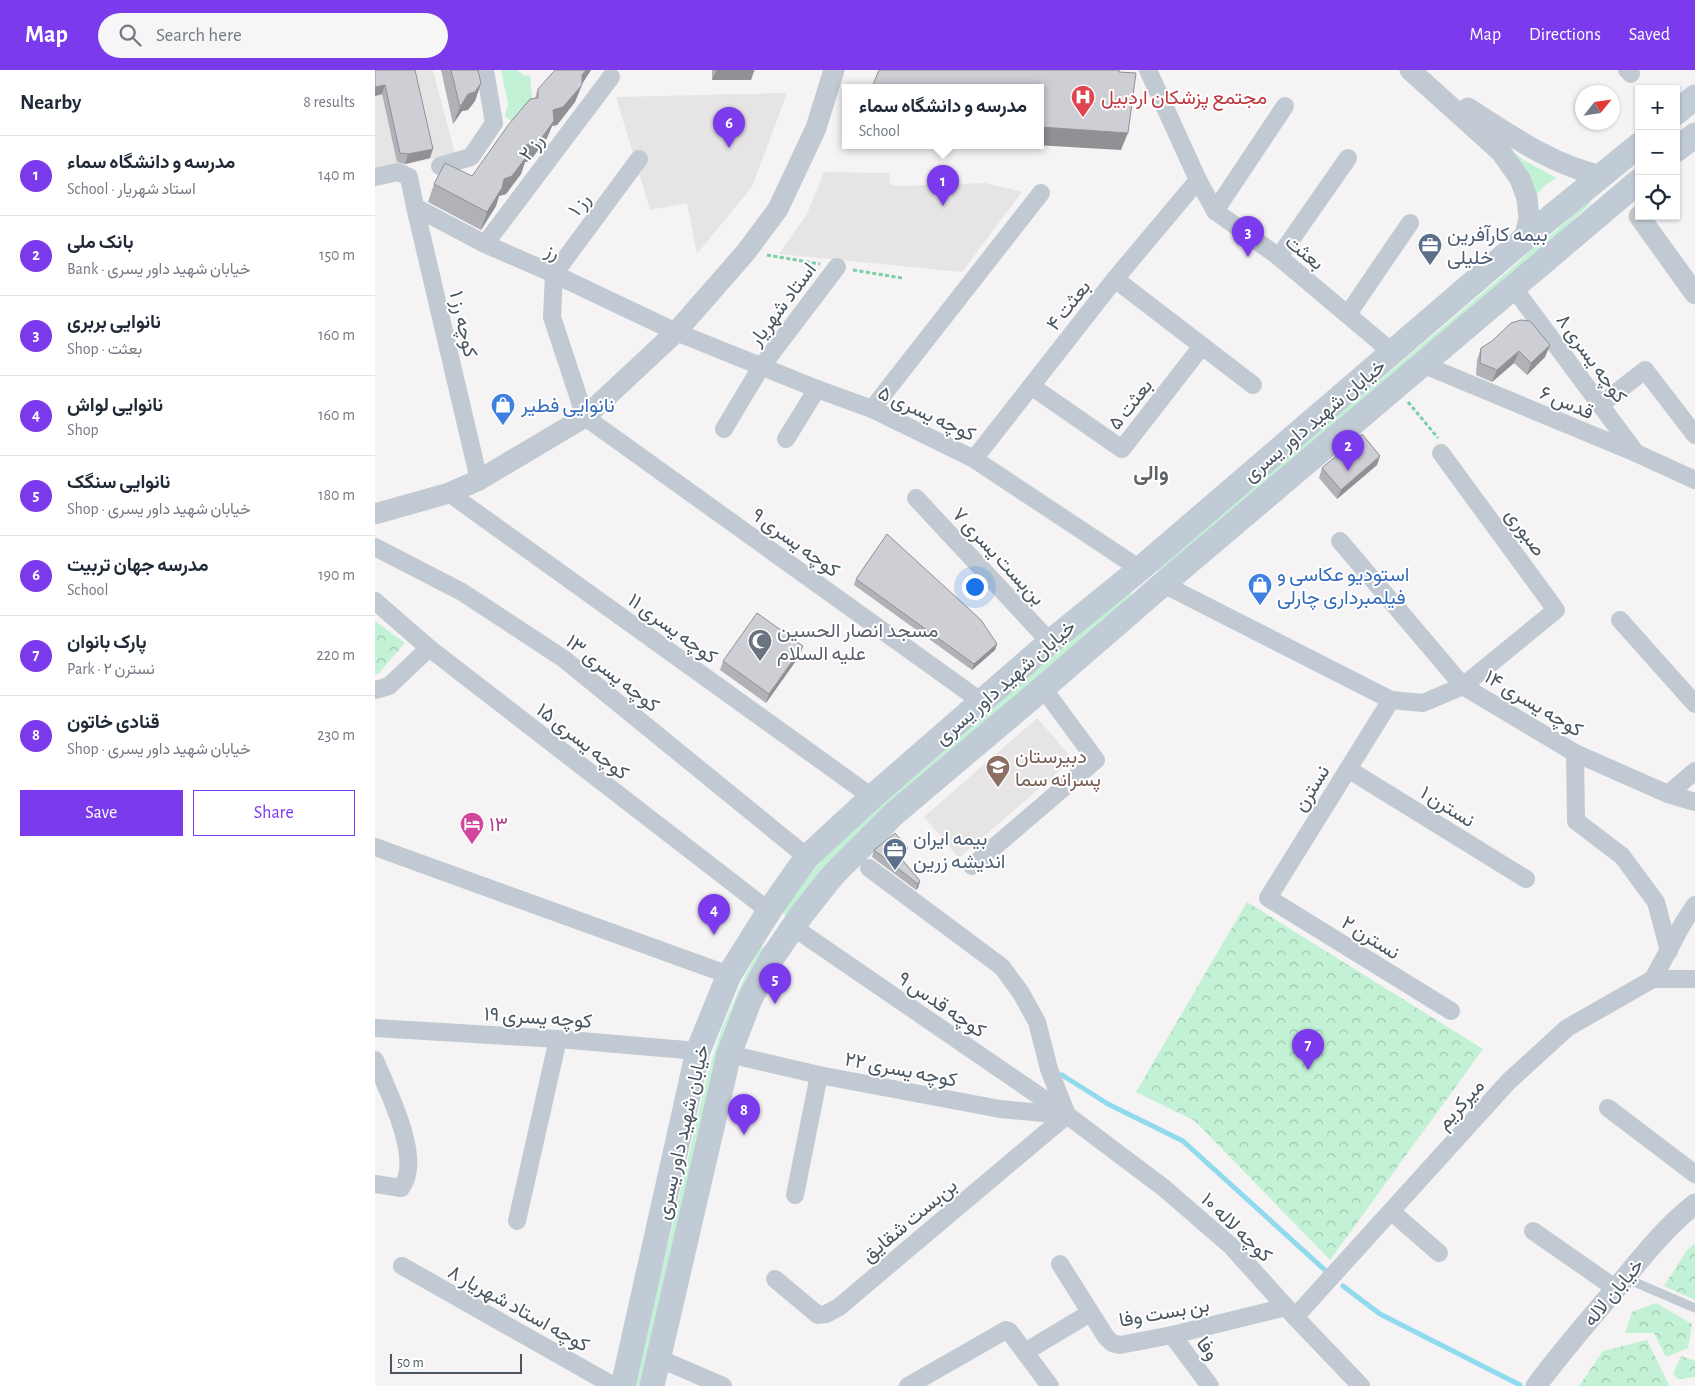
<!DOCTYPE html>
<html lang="en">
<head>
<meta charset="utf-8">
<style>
  :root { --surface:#fff; --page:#f6f6f7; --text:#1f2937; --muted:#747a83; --line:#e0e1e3; --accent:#7c3aed }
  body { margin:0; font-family:"Alegreya Sans",Vazirmatn,sans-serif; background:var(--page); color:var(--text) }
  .controls { position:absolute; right:15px; top:15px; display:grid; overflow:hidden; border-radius:0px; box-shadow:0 1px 4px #0004 }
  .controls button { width:45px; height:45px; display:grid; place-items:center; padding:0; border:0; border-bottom:1px solid var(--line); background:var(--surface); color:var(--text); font:25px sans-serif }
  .compass { position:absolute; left:1200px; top:15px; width:45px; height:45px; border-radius:50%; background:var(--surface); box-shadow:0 1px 4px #0004; rotate:60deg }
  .scale { position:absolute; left:15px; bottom:12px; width:132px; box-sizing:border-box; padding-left:5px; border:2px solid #4a5661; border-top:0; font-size:14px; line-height:18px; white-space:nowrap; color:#4a5661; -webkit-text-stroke:4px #fff; paint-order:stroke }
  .you { position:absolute; left:599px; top:516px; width:18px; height:18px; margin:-12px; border:4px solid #fff; border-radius:50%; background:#1a73e8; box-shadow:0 0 0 8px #1a73e833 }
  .badge { display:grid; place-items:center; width:32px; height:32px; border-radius:50%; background:var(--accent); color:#fff; font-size:16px; font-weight:700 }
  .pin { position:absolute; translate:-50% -41px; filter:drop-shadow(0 1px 2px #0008) }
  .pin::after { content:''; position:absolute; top:26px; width:18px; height:15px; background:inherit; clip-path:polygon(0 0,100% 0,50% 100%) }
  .popup { position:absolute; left:467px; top:14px; width:202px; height:65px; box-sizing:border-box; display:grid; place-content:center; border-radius:0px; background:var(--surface); filter:drop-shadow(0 1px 4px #0005); font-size:16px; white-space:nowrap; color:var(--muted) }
  .popup b { font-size:19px; color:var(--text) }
  .popup::after { content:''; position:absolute; left:50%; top:100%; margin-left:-10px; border:10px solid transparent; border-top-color:var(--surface) }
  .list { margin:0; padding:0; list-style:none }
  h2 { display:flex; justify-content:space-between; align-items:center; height:65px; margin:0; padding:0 20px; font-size:21px }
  h2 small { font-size:16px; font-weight:400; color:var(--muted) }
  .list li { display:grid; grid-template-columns:32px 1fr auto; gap:15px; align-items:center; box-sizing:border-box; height:80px; padding:0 20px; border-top:1px solid var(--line) }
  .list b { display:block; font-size:19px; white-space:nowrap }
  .list p { margin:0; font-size:16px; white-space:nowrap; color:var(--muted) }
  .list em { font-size:16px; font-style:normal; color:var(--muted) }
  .actions { display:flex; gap:10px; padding:15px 20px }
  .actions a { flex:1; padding:11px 0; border:1px solid var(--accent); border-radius:0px; text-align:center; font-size:18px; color:var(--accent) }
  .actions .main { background:var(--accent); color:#fff }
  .icon { flex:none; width:28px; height:28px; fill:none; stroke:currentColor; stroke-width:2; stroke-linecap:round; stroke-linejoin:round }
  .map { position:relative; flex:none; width:1320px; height:1316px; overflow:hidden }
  header { display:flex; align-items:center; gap:30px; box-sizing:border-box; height:70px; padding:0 25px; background:var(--accent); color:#fff }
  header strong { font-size:24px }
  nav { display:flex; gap:28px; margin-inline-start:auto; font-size:18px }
  .search { width:350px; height:45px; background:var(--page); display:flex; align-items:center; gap:12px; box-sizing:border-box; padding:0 18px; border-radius:28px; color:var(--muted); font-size:19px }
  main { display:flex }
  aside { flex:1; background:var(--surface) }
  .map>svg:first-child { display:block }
  .education { fill:#e6e4e5 }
  .green { fill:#c3f1d5 }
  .park { fill:url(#park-crowns) }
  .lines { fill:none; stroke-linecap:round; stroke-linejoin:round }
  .stream { stroke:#90daee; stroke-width:5 }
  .path { stroke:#7ad0a6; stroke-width:3; stroke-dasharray:4 2.5; stroke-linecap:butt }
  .service { stroke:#c1cad2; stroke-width:9 }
  .minor { stroke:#c1cad2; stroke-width:18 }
  .tertiary { stroke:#c1cad2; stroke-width:21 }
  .secondary { stroke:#c1cbd6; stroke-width:25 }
  .wall { fill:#b0b2b7 }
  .shaded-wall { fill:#909195 }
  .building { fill:#cdcfd5; stroke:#909195 }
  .labels { text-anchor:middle; stroke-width:4; stroke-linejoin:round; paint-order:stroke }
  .health-label { font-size:20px; fill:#be3a42; stroke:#fff; text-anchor:start }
  .street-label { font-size:20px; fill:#4a5661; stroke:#fff }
  .service-label { font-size:20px; fill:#4e5e75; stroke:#fff; text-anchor:start }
  .shop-label { font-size:20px; fill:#366cbe; stroke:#fff; text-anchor:start }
  .worship-label { font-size:20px; fill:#5b616d; stroke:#fff; text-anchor:start }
  .education-label { font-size:20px; fill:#785e54; stroke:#fff; text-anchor:start }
  .hotel-label { font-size:20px; fill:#b23c85; stroke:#fff; text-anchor:start }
  .neighbourhood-label { font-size:21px; font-weight:bold; fill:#5f6368; stroke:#fff }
</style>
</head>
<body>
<header>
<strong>Map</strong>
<div class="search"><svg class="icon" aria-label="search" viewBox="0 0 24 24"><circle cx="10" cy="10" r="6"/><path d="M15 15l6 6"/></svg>Search here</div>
<nav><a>Map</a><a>Directions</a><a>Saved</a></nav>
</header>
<main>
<aside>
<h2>Nearby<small>8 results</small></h2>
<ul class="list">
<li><span class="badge">1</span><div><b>مدرسه و دانشگاه سماء</b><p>School · استاد شهریار</p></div><em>140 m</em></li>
<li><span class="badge">2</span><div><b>بانک ملی</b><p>Bank · خیابان شهید داور یسری</p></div><em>150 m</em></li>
<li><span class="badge">3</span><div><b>نانوایی بربری</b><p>Shop · بعثت</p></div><em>160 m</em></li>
<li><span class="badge">4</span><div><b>نانوایی لواش</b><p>Shop</p></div><em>160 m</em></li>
<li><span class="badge">5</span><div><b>نانوایی سنگک</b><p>Shop · خیابان شهید داور یسری</p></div><em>180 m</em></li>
<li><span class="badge">6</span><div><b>مدرسه جهان تربیت</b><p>School</p></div><em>190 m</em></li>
<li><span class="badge">7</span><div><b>پارک بانوان</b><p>Park · نسترن ۲</p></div><em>220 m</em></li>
<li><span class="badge">8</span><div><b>قنادی خاتون</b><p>Shop · خیابان شهید داور یسری</p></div><em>230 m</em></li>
</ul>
<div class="actions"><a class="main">Save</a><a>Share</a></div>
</aside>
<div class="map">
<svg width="1320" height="1316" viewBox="0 0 1320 1316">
  <defs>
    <pattern id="park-crowns" width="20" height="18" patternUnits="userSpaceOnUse" patternTransform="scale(1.25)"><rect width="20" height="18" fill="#c3f1d5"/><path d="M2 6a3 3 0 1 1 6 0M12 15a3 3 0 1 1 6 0" fill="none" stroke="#a0c6b0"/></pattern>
  </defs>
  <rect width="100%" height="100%" fill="#f5f3f3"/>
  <!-- education -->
  <g class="education">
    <path d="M34 0H58L80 84 0 101V26L7 24 23 95 54 88Z"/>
    <path d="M412 23 377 117 322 184 312 133 275 140 241 27Z"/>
    <path d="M449 102 514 103 515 114 525 116 610 113 647 122 587 202 404 184 432 144Z"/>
    <path d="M662 648 698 689 584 788 549 747Z"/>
  </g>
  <!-- green -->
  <g class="green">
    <path d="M126 0H142L149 5 155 6 158 32 140 54 130 46 133 34Z"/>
    <path d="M1120 67 1150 91 1182 108 1169 116 1162 124Z"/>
    <path d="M1214 131 1216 133 1171 175 783 502 784 496 1063 261 1146 190 1160 175 1168 172Z"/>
    <path d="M755 522 757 524 412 847 408 844 411 837 449 786 505 733 747 526Z"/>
    <path d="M391 876 270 1316H258L296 1162 332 1006 346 961 370 906 386 877Z"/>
  </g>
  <!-- park -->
  <g class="park">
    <path d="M0 551 30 573 3 604H0Z"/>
    <path d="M872 832 1108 979 955 1190 820 1051 761 1022Z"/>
    <path d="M1320 1173V1230L1289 1216 1312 1180Z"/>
    <path d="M1281 1233 1317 1254 1313 1278 1291 1287 1279 1263H1250L1257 1242Z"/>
    <path d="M1272 1270 1294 1315 1293 1316H1204L1228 1281Z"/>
    <path d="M1306 1286 1320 1291V1307L1303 1309 1298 1304Z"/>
  </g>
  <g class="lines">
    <!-- stream -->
    <g class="stream">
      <path d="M687 1005 733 1034 808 1071 951 1201"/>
      <path d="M968 1216 1005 1244 1145 1315"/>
    </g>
    <!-- path -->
    <g class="path">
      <path d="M392 185 445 194"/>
      <path d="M478 200 527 208"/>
      <path d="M1033 332 1063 368"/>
    </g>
    <!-- service -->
    <path class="service" d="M1250 1208 1320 1238"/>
    <!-- minor -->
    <g class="minor">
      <path d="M773 0 823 110 840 141 904 187 1018 283"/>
      <path d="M1252 0 1256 4"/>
      <path d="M264 89 179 204 177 247 210 347 607 632"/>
      <path d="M65 96 96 87 119 53 110 0"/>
      <path d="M0 107 23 102 34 107 40 137 104 410"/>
      <path d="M40 137 110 174 179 204 301 262 442 319 497 339 599 389 765 499"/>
      <path d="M840 141 910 36"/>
      <path d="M110 174 236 7"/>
      <path d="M904 187 973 88"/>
      <path d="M740 209 878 315"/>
      <path d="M1138 217 1261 383"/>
      <path d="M973 244 1035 153"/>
      <path d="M1047 294 1261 383 1320 410"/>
      <path d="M656 316 747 379 827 276"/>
      <path d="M1225 335 1270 300 1320 365"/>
      <path d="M497 339 666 123"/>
      <path d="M349 359 386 297 462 197"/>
      <path d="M411 369 442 319"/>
      <path d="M599 389 740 209 823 110"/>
      <path d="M74 423 497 727"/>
      <path d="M541 428 675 572"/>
      <path d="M965 471 1088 616 1181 540 1066 383"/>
      <path d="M0 477 87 522 189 589 432 787"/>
      <path d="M788 514 1016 630 1048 633 1088 616 1200 683 1293 724 1320 732"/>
      <path d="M0 531 54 578 394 841"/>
      <path d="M1245 550 1320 634"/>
      <path d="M0 620 14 616 54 578"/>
      <path d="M1016 630 893 828 1076 941"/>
      <path d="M1200 683 1201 751 1247 786 1281 832 1294 881"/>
      <path d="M973 699 1151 809"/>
      <path d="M1293 724 1320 701"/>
      <path d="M0 777 354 905"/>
      <path d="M597 796 721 690 668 618"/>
      <path d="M494 798 627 897 646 923 662 952 674 999 692 1045"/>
      <path d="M418 857 692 1045 789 1118 856 1176 920 1247 986 1316"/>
      <path d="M1278 909 1307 855 1320 835"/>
      <path d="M0 958 183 969 323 981"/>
      <path d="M354 984 444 1005 625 1039 689 1045"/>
      <path d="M0 990C12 1020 49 1090 26 1118L0 1114"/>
      <path d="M1233 1038 1320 1104"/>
      <path d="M420 1125 444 1005"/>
      <path d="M1017 1142 1064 1183"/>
      <path d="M142 1151 183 969"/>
      <path d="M1158 1161 1240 1218"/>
      <path d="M685 1194 731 1267 737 1273 745 1275 797 1265 911 1237"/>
      <path d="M27 1196 239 1316"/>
      <path d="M400 1209 443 1245 451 1244 464 1237 692 1045"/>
      <path d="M920 1247 1133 1012 1192 958 1278 909H1320"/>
      <path d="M797 1265 835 1316"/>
      <path d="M650 1282 715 1243"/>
      <path d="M283 1288 348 1316"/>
      <path d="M533 1316 631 1260 634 1261 675 1316"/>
    </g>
    <!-- tertiary -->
    <g class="tertiary">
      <path d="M1035 0 1126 82 1145 109 1152 128 1154 149 1149 169"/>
      <path d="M1093 38C1135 65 1177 95 1227 106"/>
      <path d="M1264 146 1320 224"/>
      <path d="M0 444 74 423 104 410 210 347 301 262 371 182 403 139 441 58 459 0"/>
      <path d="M1161 1316C1186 1283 1212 1252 1239 1221 1264 1191 1289 1158 1320 1134"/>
    </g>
    <!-- secondary -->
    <g class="secondary">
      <path d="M1301 43 1320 27"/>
      <path d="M1301 80 1320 65"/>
      <path d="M248 1316 323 981 354 905 394 841 432 787 497 727 675 572 765 499 1149 169 1264 75"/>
      <path d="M277 1316 354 984 375 929 397 888 427 844 458 805 520 743 668 618 788 514 1264 111"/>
    </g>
  </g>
  <!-- wall -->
  <g class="wall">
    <path d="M0 0H40L55 88 30 94 22 92 7 24 0 26Z"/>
    <path d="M66 0H103L106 13 100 31 93 40 87 41 78 54Z"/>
    <path d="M216 0 207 14 200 32 182 55 177 56 172 68 155 91 150 92 146 104 131 124 124 126 121 136 106 160 53 132 59 114 97 106 160 28 163 19Z"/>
    <path d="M337 0H379L376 10H337Z"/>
    <path d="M1175 275 1170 287 1152 305 1139 293 1117 312 1101 305 1102 290 1106 278Z"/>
    <path d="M1002 395 962 429 944 408 947 398Z"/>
    <path d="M481 509 622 574 620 580 597 600 479 515Z"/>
    <path d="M425 585 391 633 345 600 348 591Z"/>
    <path d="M499 780 531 784 526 788 545 811 543 818 541 820 497 787Z"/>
  </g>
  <!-- shaded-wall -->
  <g class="shaded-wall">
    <path d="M211 0H216L203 20 207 15 200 32 182 55 177 56 172 68 155 91 150 92 146 104 131 124 124 126 121 136 106 160 112 142 129 109 151 75 178 40Z"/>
    <path d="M341 1H379L376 10H337Z"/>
    <path d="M106 13 100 31 93 40 87 41 78 54 85 37 93 24Z"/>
    <path d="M10 15 7 24 0 26V17Z"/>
    <path d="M666 57 753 63 746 80 660 75H666Z"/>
    <path d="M58 79 55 88 30 94 33 84Z"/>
    <path d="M1175 275 1170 287 1152 305 1156 293Z"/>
    <path d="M1144 281 1139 293 1117 312 1122 300Z"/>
    <path d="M1005 386 1002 395 962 429 966 420Z"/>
    <path d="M622 574 620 580 597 600 599 594Z"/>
    <path d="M428 576 425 585 391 633 394 624Z"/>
    <path d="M533 778 531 784 521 792 524 786Z"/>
    <path d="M545 811 543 818 541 820 543 814Z"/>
  </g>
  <!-- building -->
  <g class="building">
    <path d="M0 0H40L58 79 33 84 25 83 10 15 0 17Z"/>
    <path d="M76 0H103L106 13 100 22 93 24 85 37Z"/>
    <path d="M180 0H211L207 5V15L188 37 178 40 179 51 162 74 151 75 152 86 137 106 129 109 127 118 112 142 59 114 70 93 97 106 134 54 155 29 163 28V19Z"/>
    <rect x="341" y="0" width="38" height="1"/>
    <path d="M504 0H744V2L761 3 753 63 666 57V17H497Z"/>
    <path d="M1146 250 1155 251 1175 275 1156 293 1144 281 1122 300 1105 293 1106 278 1117 271 1136 253Z"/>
    <path d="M987 364 1005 386 966 420 947 398Z"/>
    <path d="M512 464 606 550 622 574 599 594 481 509Z"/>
    <path d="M382 543 428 576 394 624 348 591Z"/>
    <path d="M520 763 533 778 524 786 545 811 543 814 499 780Z"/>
  </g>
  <!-- icons -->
  <defs>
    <symbol id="hospital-pin" viewBox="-11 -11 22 30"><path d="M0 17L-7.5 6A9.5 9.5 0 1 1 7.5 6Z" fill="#e0444e" stroke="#fff"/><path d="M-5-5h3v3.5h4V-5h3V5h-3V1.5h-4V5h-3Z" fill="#fff"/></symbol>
    <symbol id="office-pin" viewBox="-11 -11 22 30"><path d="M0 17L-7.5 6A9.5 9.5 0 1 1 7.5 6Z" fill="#5c6f8a" stroke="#fff"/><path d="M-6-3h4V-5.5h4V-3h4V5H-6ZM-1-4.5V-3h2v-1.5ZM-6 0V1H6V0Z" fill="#fff"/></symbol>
    <symbol id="shop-pin" viewBox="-11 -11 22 30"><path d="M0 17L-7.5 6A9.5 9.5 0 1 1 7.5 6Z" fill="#3f7fe0" stroke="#fff"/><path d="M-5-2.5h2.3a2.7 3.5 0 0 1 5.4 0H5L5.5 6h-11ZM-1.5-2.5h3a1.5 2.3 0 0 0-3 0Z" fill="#fff"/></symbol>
    <symbol id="mosque-pin" viewBox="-11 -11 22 30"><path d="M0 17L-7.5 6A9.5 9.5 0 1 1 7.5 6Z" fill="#6b7280" stroke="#fff"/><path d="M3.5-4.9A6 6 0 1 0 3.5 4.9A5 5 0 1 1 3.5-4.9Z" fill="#fff"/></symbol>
    <symbol id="school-pin" viewBox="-11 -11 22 30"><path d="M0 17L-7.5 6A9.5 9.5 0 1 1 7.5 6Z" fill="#8d6e63" stroke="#fff"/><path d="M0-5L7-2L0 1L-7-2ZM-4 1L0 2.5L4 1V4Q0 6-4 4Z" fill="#fff"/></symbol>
    <symbol id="hotel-pin" viewBox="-11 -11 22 30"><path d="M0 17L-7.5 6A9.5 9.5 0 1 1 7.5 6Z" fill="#d1479c" stroke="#fff"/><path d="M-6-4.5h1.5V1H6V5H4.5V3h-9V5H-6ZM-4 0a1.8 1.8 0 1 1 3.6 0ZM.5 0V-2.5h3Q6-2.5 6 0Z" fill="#fff"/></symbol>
  </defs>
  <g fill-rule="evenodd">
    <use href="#hospital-pin" x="694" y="13" width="28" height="38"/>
    <use href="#office-pin" x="1041" y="161" width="28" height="38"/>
    <use href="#shop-pin" x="114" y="321" width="28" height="38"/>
    <use href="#shop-pin" x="871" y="501" width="28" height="38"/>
    <use href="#mosque-pin" x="371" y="557" width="28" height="38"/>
    <use href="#school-pin" x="609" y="683" width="28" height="38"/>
    <use href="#hotel-pin" x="83" y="740" width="28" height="38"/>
    <use href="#office-pin" x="506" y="766" width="28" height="38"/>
  </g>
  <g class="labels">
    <!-- health labels -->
    <g class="health-label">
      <text x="726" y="34">مجتمع پزشکان اردبیل</text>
    </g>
    <!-- street labels -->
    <g class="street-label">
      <text transform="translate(156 77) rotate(-53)" y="7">رز ۲</text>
      <text transform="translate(204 134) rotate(-53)" y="7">رز ۱</text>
      <text transform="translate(178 181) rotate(24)" y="7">رز</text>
      <text transform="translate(930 182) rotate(39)" y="7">بعثت</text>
      <text transform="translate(407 234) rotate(-53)" y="7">استاد شهریار</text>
      <text transform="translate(693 235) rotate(-52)" y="7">بعثت ۴</text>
      <text transform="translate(89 254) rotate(77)" y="7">کوچه رز ۱</text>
      <text transform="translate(1217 288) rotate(54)" y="7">کوچه یسری ۸</text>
      <text transform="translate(1192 332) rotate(23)" y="7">قدس ۶</text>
      <text transform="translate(755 334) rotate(-52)" y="7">بعثت ۵</text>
      <text transform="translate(552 343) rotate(25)" y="7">کوچه یسری ۵</text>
      <text transform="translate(939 350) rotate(-40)" y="7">خیابان شهید داور یسری</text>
      <text transform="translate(1151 462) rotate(54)" y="7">صبوری</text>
      <text transform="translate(421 472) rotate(36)" y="7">کوچه یسری ۹</text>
      <text transform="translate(624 486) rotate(47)" y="7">بن‌بست یسری ۷</text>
      <text transform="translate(298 558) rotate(36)" y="7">کوچه یسری ۱۱</text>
      <text transform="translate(238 603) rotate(38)" y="7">کوچه یسری ۱۳</text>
      <text transform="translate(630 612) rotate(-41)" y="7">خیابان شهید داور یسری</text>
      <text transform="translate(1159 633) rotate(31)" y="7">کوچه یسری ۱۴</text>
      <text transform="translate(208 671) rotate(38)" y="7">کوچه یسری ۱۵</text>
      <text transform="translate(936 718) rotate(-58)" y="7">نسترن</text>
      <text transform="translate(1073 736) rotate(32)" y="7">نسترن ۱</text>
      <text transform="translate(996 867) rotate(32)" y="7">نسترن ۲</text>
      <text transform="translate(567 934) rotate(34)" y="7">کوچه قدس ۹</text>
      <text transform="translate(163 947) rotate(4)" y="7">کوچه یسری ۱۹</text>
      <text transform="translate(526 999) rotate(11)" y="7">کوچه یسری ۲۲</text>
      <text transform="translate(1085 1034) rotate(-48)" y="7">میرکریم</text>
      <text transform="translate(307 1062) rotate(-77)" y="7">خیابان شهید داور یسری</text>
      <text transform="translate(534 1150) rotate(-40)" y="7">بن‌بست شقایق</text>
      <text transform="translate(862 1157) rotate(44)" y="7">کوچه لاله ۱۰</text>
      <text transform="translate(1238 1222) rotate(-50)" y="7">خیابان لاله</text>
      <text transform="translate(144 1238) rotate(29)" y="7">کوچه استاد شهریار ۸</text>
      <text transform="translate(789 1242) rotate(-10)" y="7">بن بست وفا</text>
      <text transform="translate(833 1278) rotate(53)" y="7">وفا</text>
    </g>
    <!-- service labels -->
    <g class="service-label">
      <text x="1072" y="171">بیمه کارآفرین<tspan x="1072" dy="23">خلیلی</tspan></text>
      <text x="538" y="775">بیمه ایران<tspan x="538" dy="23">اندیشه زرین</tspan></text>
    </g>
    <!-- shop labels -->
    <g class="shop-label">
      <text x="146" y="342">نانوایی فطیر</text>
      <text x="902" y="511">استودیو عکاسی و<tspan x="902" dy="23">فیلمبرداری چارلی</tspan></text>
    </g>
    <!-- worship labels -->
    <g class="worship-label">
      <text x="402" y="567">مسجد انصار الحسین<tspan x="402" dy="23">علیه السلام</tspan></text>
    </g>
    <!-- education labels -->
    <g class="education-label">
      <text x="640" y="693">دبیرستان<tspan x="640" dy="23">پسرانه سما</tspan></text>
    </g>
    <!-- hotel labels -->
    <g class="hotel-label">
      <text x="114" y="761">۱۳</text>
    </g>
    <!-- neighbourhood labels -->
    <g class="neighbourhood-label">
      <text x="776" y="410">والی</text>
    </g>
  </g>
</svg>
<div class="controls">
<button>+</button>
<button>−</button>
<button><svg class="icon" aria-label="locate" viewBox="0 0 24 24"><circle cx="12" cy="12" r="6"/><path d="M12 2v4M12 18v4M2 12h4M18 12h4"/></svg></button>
</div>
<svg class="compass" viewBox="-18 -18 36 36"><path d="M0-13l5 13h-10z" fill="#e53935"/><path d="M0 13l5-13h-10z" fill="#747a83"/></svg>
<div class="scale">50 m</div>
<div class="you"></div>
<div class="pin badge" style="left:568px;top:136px">1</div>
<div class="popup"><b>مدرسه و دانشگاه سماء</b>School</div>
<div class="pin badge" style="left:973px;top:401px">2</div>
<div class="pin badge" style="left:873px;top:187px">3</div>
<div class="pin badge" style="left:339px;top:865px">4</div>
<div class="pin badge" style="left:400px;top:934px">5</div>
<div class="pin badge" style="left:354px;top:78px">6</div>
<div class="pin badge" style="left:933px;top:1000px">7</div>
<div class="pin badge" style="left:369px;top:1065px">8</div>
</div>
</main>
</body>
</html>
